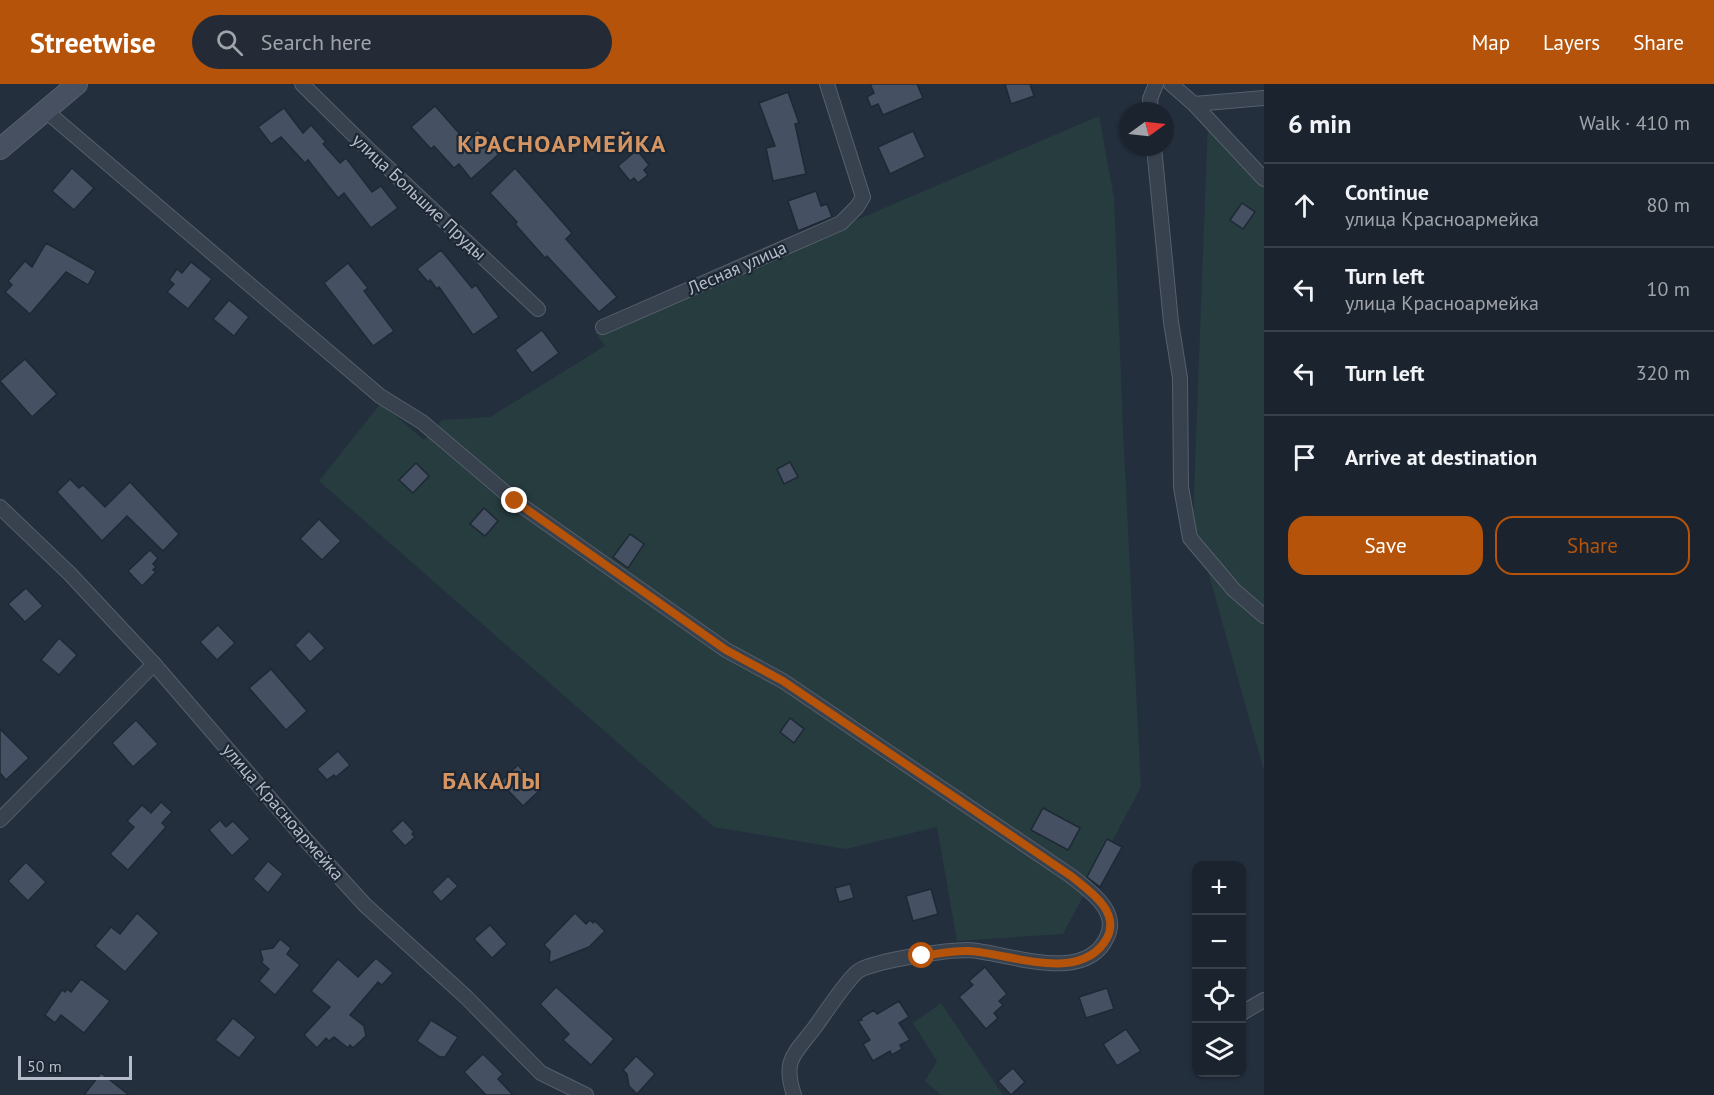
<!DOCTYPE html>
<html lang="en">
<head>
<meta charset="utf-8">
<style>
  :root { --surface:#1b232e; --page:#242b36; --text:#f1f3f6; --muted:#a0a4aa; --line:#39404a; --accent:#b45309 }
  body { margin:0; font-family:"PT Sans",sans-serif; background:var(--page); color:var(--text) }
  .controls { position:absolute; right:18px; bottom:18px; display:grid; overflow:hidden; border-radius:12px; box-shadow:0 2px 4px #0004 }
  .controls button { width:54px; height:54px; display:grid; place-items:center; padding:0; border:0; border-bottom:2px solid var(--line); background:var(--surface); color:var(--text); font:30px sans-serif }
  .compass { position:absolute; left:1120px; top:18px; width:54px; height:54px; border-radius:50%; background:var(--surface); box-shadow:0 2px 4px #0004; rotate:75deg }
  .scale { position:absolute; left:18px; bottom:15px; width:114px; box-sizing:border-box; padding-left:6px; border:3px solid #b4bcc9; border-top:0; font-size:16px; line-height:21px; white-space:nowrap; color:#b4bcc9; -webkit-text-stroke:4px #1d2633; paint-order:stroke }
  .stop { position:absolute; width:18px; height:18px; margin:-14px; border:4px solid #b45309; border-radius:50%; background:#fff }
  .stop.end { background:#b45309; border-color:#fff; box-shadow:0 2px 6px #0008 }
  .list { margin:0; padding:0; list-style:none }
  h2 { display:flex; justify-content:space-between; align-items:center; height:78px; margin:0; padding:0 24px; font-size:26px }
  h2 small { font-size:20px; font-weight:400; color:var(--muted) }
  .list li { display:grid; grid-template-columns:39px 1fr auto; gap:18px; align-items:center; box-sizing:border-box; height:84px; padding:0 24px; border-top:2px solid var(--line) }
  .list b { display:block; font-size:22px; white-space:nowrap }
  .list p { margin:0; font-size:20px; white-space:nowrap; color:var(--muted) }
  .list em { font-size:20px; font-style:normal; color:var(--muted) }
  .actions { display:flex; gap:12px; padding:18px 24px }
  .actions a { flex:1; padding:14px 0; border:2px solid var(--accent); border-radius:18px; text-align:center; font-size:21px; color:var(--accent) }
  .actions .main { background:var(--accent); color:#fff }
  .icon { flex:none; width:33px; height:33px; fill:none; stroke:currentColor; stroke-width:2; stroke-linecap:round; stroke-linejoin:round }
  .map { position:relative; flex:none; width:1264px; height:1011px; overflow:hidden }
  header { display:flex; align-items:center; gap:36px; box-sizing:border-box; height:84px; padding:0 30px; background:var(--accent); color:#fff }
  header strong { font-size:28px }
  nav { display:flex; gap:33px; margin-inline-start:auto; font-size:21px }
  .search { width:420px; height:54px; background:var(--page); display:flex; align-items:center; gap:15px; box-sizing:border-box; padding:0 21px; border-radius:33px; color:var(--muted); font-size:22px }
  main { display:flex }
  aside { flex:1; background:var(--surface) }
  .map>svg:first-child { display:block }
  .green { fill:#263c3f }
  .building { fill:#455162; stroke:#1f2835; stroke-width:1.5 }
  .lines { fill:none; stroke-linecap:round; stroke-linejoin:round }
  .street-casing { stroke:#565f6c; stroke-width:16 }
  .secondary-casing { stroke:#565f6c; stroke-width:22 }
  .street { stroke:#38414e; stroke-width:14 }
  .secondary { stroke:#465061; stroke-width:20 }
  .route { stroke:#b45309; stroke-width:8 }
  .labels { text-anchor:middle; stroke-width:4.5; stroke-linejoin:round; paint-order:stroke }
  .street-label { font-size:18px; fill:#b4bcc9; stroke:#1d2633 }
  .district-label { font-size:24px; font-weight:bold; letter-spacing:1.5px; fill:#d59563; stroke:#1d2633 }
</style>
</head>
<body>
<header>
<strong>Streetwise</strong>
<div class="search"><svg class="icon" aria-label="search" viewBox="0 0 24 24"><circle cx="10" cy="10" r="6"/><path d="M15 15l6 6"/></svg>Search here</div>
<nav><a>Map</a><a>Layers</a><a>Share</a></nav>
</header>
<main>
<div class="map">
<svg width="1264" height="1011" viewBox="0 0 1264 1011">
  <rect width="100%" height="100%" fill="#242f3e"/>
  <!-- green -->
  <g class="green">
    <path d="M1099 32 1114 114 1123 345 1141 703 1063 850 957 857 937 743 846 765 714 743 319 397 381 319 424 356 442 336 490 333 605 262 595 248Z"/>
    <path d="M1208 38 1264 98V687L1193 434Z"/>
    <path d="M941 919 1003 1011H941L925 997 937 977 913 939Z"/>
  </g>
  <!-- building -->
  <g class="building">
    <path d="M870 0H917L923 14 883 31 878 20 871 23 867 13 874 9Z"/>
    <path d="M1005 0H1030L1034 12 1011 20Z"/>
    <path d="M788 8 799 39 795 40 806 90 773 97 766 64 775 62 759 19Z"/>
    <path d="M435 22 466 57 478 46 499 70 471 95 459 80 454 84 434 62 431 65 411 43Z"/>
    <path d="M284 24 303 49 311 41 326 58 323 60 340 79 346 74 372 108 381 102 398 124 371 144 344 109 338 114 308 76 305 79 281 53 271 60 258 43Z"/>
    <path d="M913 47 925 73 890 90 878 63Z"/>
    <path d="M637 66 649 81 644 86 648 91 638 99 634 94 630 97 618 82Z"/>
    <path d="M72 84 94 104 74 126 52 107Z"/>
    <path d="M515 84 572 149 566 155 617 213 599 228 547 172 545 174 515 140 517 138 490 109Z"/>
    <path d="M816 107 821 122 827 120 832 133 798 147 788 117Z"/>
    <path d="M1242 119 1255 128 1243 145 1230 136Z"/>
    <path d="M46 159 96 187 88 201 66 188 30 230 5 208 12 201 8 197 25 177 32 183Z"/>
    <path d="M441 166 472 204 476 201 499 233 473 251 439 203 437 205 430 196 428 198 417 185Z"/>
    <path d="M191 178 212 195 188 225 167 208 174 200 169 196 177 185 182 189Z"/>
    <path d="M348 179 368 204 364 207 394 247 373 262 324 199Z"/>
    <path d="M229 216 249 233 234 252 213 235Z"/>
    <path d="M542 246 559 269 532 289 515 266Z"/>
    <path d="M25 275 57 310 32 333 0 297Z"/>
    <path d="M790 378 798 393 784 400 777 385Z"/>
    <path d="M416 379 429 392 413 409 399 396Z"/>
    <path d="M70 395 79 404 83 401 105 423 130 398 179 450 163 467 127 432 102 457 57 408Z"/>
    <path d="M484 424 498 437 485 452 470 440Z"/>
    <path d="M319 435 341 457 322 476 300 455Z"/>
    <path d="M630 450 644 460 628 484 613 473Z"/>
    <path d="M150 466 158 474 153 480 156 483 153 486 156 488 142 502 128 487Z"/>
    <path d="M26 504 43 522 25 538 8 520Z"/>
    <path d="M218 541 235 559 217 576 200 558Z"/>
    <path d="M309 547 325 564 310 578 295 561Z"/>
    <path d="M59 554 77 571 59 591 41 576Z"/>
    <path d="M271 585 307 627 286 646 249 604Z"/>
    <path d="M790 634 804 645 794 659 780 648Z"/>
    <path d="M136 636 158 660 133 683 112 659Z"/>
    <path d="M0 645 29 674 6 696 0 689Z"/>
    <path d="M338 667 350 681 336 693 334 691 327 696 317 685Z"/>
    <path d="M518 681 540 706 523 722 500 698Z"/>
    <path d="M161 718 172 728 162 739 166 743 128 786 110 770 134 743 127 737 142 721 151 729Z"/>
    <path d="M1043 724 1080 744 1068 766 1031 746Z"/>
    <path d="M220 736 226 743 233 737 250 755 232 772 209 746Z"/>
    <path d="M403 736 414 748 412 750 415 753 405 762 391 747Z"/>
    <path d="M1107 755 1122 763 1100 803 1087 793Z"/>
    <path d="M268 777 283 790 268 809 253 795Z"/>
    <path d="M26 778 46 798 28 817 8 797Z"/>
    <path d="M448 792 458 802 441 818 432 808Z"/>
    <path d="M850 800 854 814 839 818 835 804Z"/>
    <path d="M931 805 938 830 913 837 906 812Z"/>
    <path d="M137 829 159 849 125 888 95 862 111 843 120 850Z"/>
    <path d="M575 829 586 840 590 836 593 839 595 837 605 847 589 863 549 879 550 867 544 861Z"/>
    <path d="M490 841 507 860 492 874 474 855Z"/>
    <path d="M280 855 291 864 287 870 300 881 275 911 259 897 269 885 261 878 263 876 260 866 273 864Z"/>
    <path d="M376 874 393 889 382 901 378 898 350 931 364 942 366 952 353 964 350 961 348 964 334 953 329 957 326 954 317 964 304 951 330 923 311 907 338 875 358 893Z"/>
    <path d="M985 883 1007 910 999 917 1003 921 994 929 998 934 986 945 959 913 973 901 969 897Z"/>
    <path d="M81 895 110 917 84 949 61 931 55 939 45 931 62 906 65 908 67 905 71 908Z"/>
    <path d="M556 903 614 955 591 981 563 956 569 950 540 920Z"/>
    <path d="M1107 904 1114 925 1086 934 1079 913Z"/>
    <path d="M899 917 909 933 899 939 910 956 900 961 902 965 892 971 890 967 873 977 863 960 870 956 858 937 862 936 861 934 874 926 877 930Z"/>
    <path d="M233 934 256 953 239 974 215 956Z"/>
    <path d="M431 936 458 953 445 973H440L417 957Z"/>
    <path d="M1126 945 1141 967 1117 982 1103 960Z"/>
    <path d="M483 970 503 990 498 995 513 1011H486L464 988Z"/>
    <path d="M636 972 655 990 637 1010 629 1002 627 990 623 986Z"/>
    <path d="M1013 984 1025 998 1011 1011 998 997Z"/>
    <path d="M101 989 129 1011H84Z"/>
  </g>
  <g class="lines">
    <defs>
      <g id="street">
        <path d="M302 0 367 64 538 225"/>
        <path d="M1171 0 1194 20 1264 14"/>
        <path d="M1194 20 1264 95"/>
        <path d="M46 27 380 312 422 338 515 417 726 566 783 597 1071 792C1088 806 1120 826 1107 853 1085 902 1007 868 968 866 946 866 879 876 860 886 850 891 824 931 815 943 795 970 782 975 794 1011"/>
        <path d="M1151 27 1150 15 1156 0"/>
        <path d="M1154 63 1171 238 1180 294 1181 403 1190 454 1234 506 1264 532"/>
        <path d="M603 243 841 139 857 123 863 113 827 0"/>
        <path d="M0 423 70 490 154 580 304 754 365 821 466 913 541 989 586 1011"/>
        <path d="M0 736 154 580"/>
        <path d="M1242 929 1264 916"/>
      </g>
      <path id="secondary" d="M0 65 77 0"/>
    </defs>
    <!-- street casing -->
    <use href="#street" class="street-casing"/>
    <!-- secondary casing -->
    <use href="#secondary" class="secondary-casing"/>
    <!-- street -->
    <use href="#street" class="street"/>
    <!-- secondary -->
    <use href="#secondary" class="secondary"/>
  </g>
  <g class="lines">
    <!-- route -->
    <path class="route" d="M515 417 726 566 783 597 1071 792C1088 806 1121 827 1107 854 1081 901 1009 869 969 867 954 866 937 870 922 872"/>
  </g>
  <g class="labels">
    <!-- street labels -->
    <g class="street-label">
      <text transform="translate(419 113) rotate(43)" y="6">улица Большие Пруды</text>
      <text transform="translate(737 184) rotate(-24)" y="6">Лесная улица</text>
      <text transform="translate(283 728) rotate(49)" y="6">улица Красноармейка</text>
    </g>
    <!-- district labels -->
    <g class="district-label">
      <text x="562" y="68">КРАСНОАРМЕЙКА</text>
      <text x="492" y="705">БАКАЛЫ</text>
    </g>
  </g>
</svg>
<div class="controls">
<button>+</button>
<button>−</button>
<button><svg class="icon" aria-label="locate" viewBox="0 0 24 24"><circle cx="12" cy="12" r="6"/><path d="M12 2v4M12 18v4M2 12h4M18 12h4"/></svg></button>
<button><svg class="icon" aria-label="layers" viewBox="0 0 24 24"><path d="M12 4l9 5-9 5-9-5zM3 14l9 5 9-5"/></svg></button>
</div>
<svg class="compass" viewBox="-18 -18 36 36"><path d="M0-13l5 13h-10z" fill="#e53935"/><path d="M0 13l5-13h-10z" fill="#a0a4aa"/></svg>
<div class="scale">50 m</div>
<div class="stop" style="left:922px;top:872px"></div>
<div class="stop end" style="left:515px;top:417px"></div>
</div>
<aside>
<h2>6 min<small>Walk · 410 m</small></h2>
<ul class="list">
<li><svg class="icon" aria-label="ahead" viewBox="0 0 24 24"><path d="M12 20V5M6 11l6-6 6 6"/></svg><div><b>Continue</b><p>улица Красноармейка</p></div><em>80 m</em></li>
<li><svg class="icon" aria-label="left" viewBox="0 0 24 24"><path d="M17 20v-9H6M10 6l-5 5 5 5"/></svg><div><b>Turn left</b><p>улица Красноармейка</p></div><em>10 m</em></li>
<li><svg class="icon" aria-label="left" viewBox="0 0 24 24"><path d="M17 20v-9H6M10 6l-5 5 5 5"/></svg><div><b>Turn left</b></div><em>320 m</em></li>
<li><svg class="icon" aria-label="arrive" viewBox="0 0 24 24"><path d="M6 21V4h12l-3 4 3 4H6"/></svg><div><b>Arrive at destination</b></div></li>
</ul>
<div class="actions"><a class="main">Save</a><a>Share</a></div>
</aside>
</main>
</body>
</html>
